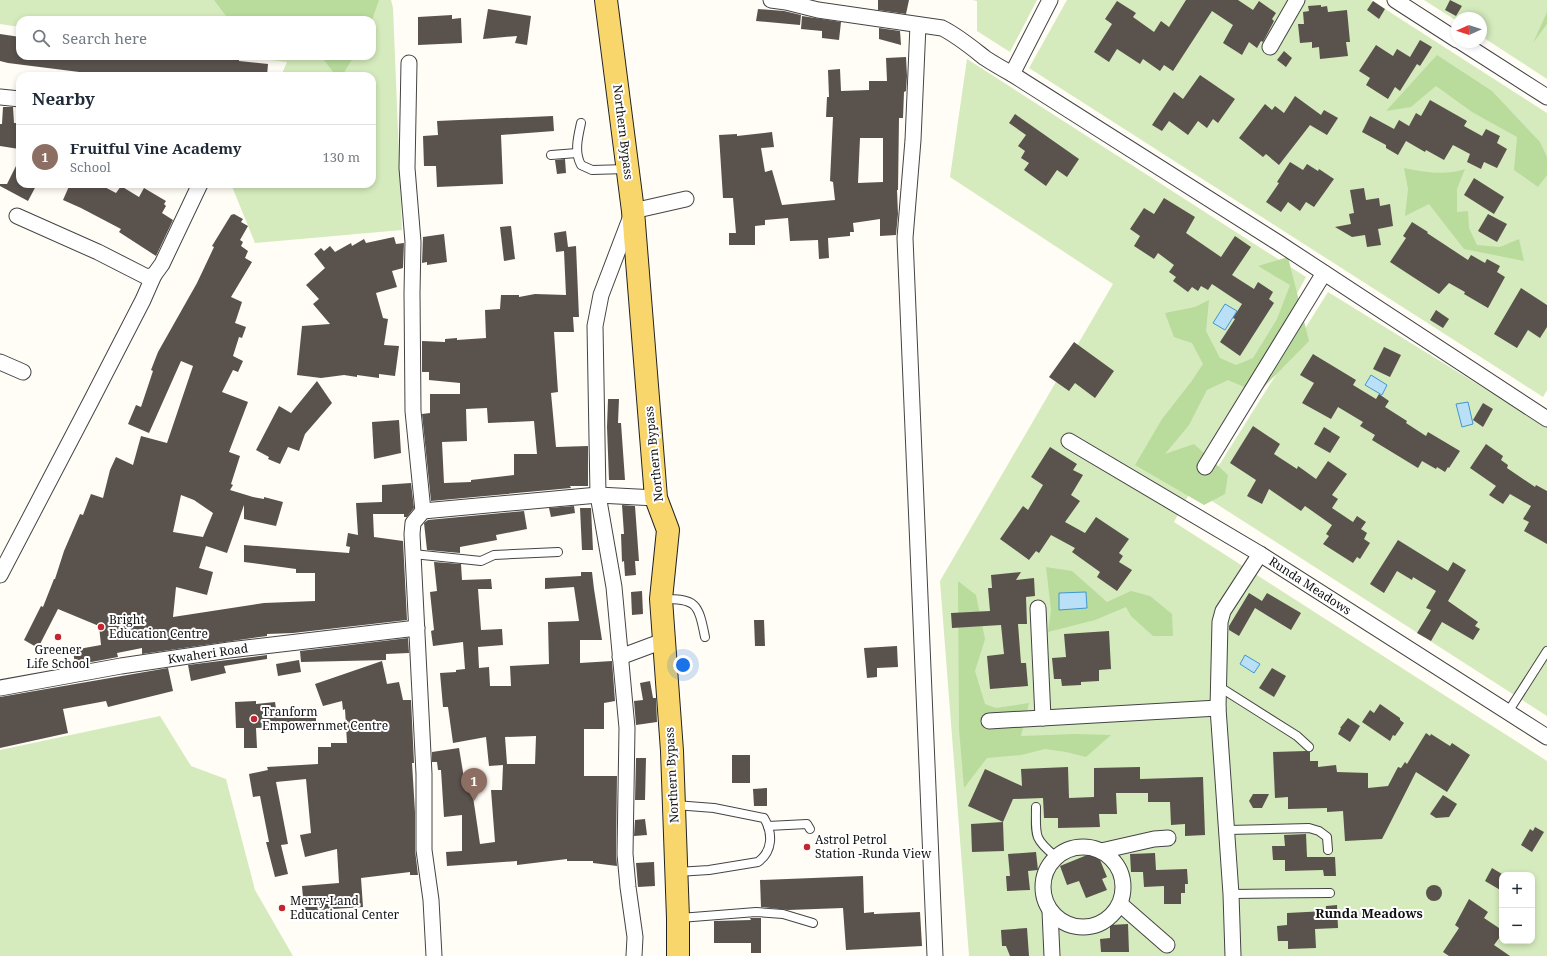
<!DOCTYPE html>
<html lang="en">
<head>
<meta charset="utf-8">
<style>
  :root { --surface:#fff; --page:#f2f2f3; --text:#1f2937; --muted:#747a83; --line:#e0e1e3; --accent:#c4262e }
  body { margin:0; font-family:"Noto Serif",serif; background:var(--page); color:var(--text) }
  .controls { position:absolute; right:12px; bottom:12px; display:grid; overflow:hidden; border-radius:8px; box-shadow:0 2px 6px #0003 }
  .controls button { width:36px; height:36px; display:grid; place-items:center; padding:0; border:0; border-bottom:1px solid var(--line); background:var(--surface); color:var(--text); font:20px sans-serif }
  .compass { position:absolute; left:1451px; top:12px; width:36px; height:36px; border-radius:50%; background:var(--surface); box-shadow:0 2px 6px #0003; rotate:267deg }
  .you { position:absolute; left:683px; top:665px; width:14px; height:14px; margin:-10px; border:3px solid #fff; border-radius:50%; background:#1a73e8; box-shadow:0 0 0 6px #1a73e833 }
  .badge { display:grid; place-items:center; width:26px; height:26px; border-radius:50%; background:var(--accent); color:#fff; font-size:13px; font-weight:700 }
  .pin { position:absolute; translate:-50% -33px; filter:drop-shadow(0 1px 2px #0008) }
  .pin::after { content:''; position:absolute; top:21px; width:14px; height:12px; background:inherit; clip-path:polygon(0 0,100% 0,50% 100%) }
  .list { margin:0; padding:0; list-style:none }
  h2 { display:flex; justify-content:space-between; align-items:center; height:52px; margin:0; padding:0 16px; font-size:17px }
  h2 small { font-size:13px; font-weight:400; color:var(--muted) }
  .list li { display:grid; grid-template-columns:26px 1fr auto; gap:12px; align-items:center; box-sizing:border-box; height:64px; padding:0 16px; border-top:1px solid var(--line) }
  .list b { display:block; font-size:15px; white-space:nowrap }
  .list p { margin:0; font-size:13px; white-space:nowrap; color:var(--muted) }
  .list em { font-size:13px; font-style:normal; color:var(--muted) }
  .icon { flex:none; width:22px; height:22px; fill:none; stroke:currentColor; stroke-width:2; stroke-linecap:round; stroke-linejoin:round }
  .map { position:relative; flex:none; width:1547px; height:956px; overflow:hidden }
  .search { position:absolute; background:var(--surface); box-shadow:0 2px 6px #0003; left:16px; top:16px; width:360px; height:44px; display:flex; align-items:center; gap:10px; box-sizing:border-box; padding:0 14px; border-radius:12px; color:var(--muted); font-size:15px }
  .panel { position:absolute; background:var(--surface); box-shadow:0 2px 6px #0003; left:16px; top:72px; width:360px; height:116px; border-radius:12px }
  .map>svg:first-child { display:block }
  .green { fill:#d5ebbd; fill-rule:evenodd }
  .forest { fill:#b9dc9c }
  .water { fill:#b9e0f7; stroke:#3f96cf }
  .building { fill:#5a524d; fill-rule:evenodd }
  .lines { fill:none; stroke-linecap:round; stroke-linejoin:round }
  .service-casing { stroke:#444; stroke-width:10 }
  .minor-casing { stroke:#444; stroke-width:17 }
  .primary-casing { stroke:#222; stroke-width:24 }
  .service { stroke:#fff; stroke-width:8 }
  .minor { stroke:#fff; stroke-width:15 }
  .primary { stroke:#f9d66b; stroke-width:22 }
  .poi-dot { fill:#c4262e; stroke:#fff; stroke-width:1.5 }
  .labels { text-anchor:middle; stroke-width:4; stroke-linejoin:round; paint-order:stroke }
  .street-label { font-size:12px; fill:#111; stroke:#fff }
  .poi-label { font-size:12px; fill:#111; stroke:#fff; text-anchor:start }
  .neighbourhood-label { font-size:13px; font-weight:bold; fill:#111; stroke:#fff }
</style>
</head>
<body>
<div class="map">
<svg width="1547" height="956" viewBox="0 0 1547 956">
  <rect width="100%" height="100%" fill="#fffdf5"/>
  <!-- green -->
  <g class="green">
    <path d="M0 0H391L393 8 402 230 255 243 231 184H372V76H281L287 62 239 56H372V20H20V27L0 24Z"/>
    <path d="M972 0H1037L1010 52 977 31V1Z"/>
    <path d="M1067 0H1371L1547 113V390L1543 397 1029 68Z"/>
    <path d="M1424 0H1547V79L1481 36V18H1457V21Z"/>
    <path d="M967 59 1306 277 1174 522 1547 761V956H969L940 581 1113 284 950 177ZM1502 875H1532V941H1502Z"/>
    <path d="M1328 292 1547 427V716L1201 494Z"/>
    <path d="M160 716 191 766 226 779 255 890 293 956H0V750Z"/>
  </g>
  <!-- forest -->
  <g class="forest">
    <path d="M214 0H379L372 20H229Z"/>
    <path d="M1547 12V24L1533 43Z"/>
    <path d="M1437 55 1492 91 1540 142 1547 157V175L1538 187 1514 170 1517 137 1472 112 1436 86 1411 107 1386 111Z"/>
    <path d="M321 56H354L342 76H336Z"/>
    <path d="M1404 168C1423 172 1446 176 1465 169L1457 189V212L1468 211 1469 228 1477 245 1500 247 1519 239 1524 261 1464 249 1429 204 1405 216 1408 189Z"/>
    <path d="M1288 257 1309 341 1258 393 1228 380 1207 390 1189 425 1165 454 1194 444 1228 475 1225 494 1204 505 1135 465 1162 419 1191 382 1203 364 1192 343 1174 337 1165 313 1195 307 1209 300 1206 331 1220 358 1236 365 1253 358 1277 319 1290 285 1258 266Z"/>
    <path d="M1046 567 1072 571 1107 602 1131 591 1150 596 1172 614 1173 636H1153L1131 616 1126 607 1095 620 1048 632 1051 610Z"/>
    <path d="M958 581 976 595 985 639 975 671 985 704 996 708 1029 703 1021 736 1075 734 1111 735 1086 757 1066 752 1045 749 1021 755 987 758 964 788 959 729Z"/>
  </g>
  <!-- water -->
  <g class="water">
    <path d="M1225 304 1237 311 1225 330 1213 323Z"/>
    <path d="M1371 375 1387 385 1382 395 1365 385Z"/>
    <path d="M1468 402 1473 424 1462 427 1456 404Z"/>
    <path d="M1086 592 1087 608 1059 610V593Z"/>
    <path d="M1245 655 1260 664 1254 673 1240 664Z"/>
  </g>
  <!-- building -->
  <g class="building">
    <path d="M878 0H909L906 14 878 10Z"/>
    <path d="M1186 0H1238L1253 10 1259 1 1276 13 1272 19 1274 21 1263 42 1261 41 1257 48 1249 42 1242 55 1223 43 1233 25 1212 11 1173 71 1164 65 1160 71 1143 59 1140 64 1117 49 1109 62 1094 52 1112 24 1105 19 1117 1 1136 13 1133 17 1154 32 1161 21 1169 27Z"/>
    <path d="M1450 0 1462 6 1456 16 1445 10Z"/>
    <path d="M1373 1 1385 9 1379 19 1367 10Z"/>
    <path d="M1321 5V7L1327 6 1328 12 1347 10 1350 42H1346L1348 56 1320 59 1319 47 1312 48V42L1300 43 1298 24H1304L1303 12 1309 11 1308 6Z"/>
    <path d="M488 9 531 16 527 45 515 43 517 36 483 39Z"/>
    <path d="M758 9 784 11 801 15 800 25 756 21Z"/>
    <path d="M452 15V19L461 18 462 43 418 45V17Z"/>
    <path d="M802 16 841 22 839 40 822 38V31L801 29Z"/>
    <path d="M879 28 900 31 901 45 879 39Z"/>
    <path d="M0 34 20 37V56H234V58L239 59V61L268 64 267 76H111L8 63 0 61Z"/>
    <path d="M1420 40 1432 47 1420 66 1417 64 1400 91 1395 87 1388 99 1366 85 1370 78 1359 71 1376 45 1393 56 1397 49 1410 57Z"/>
    <path d="M1284 51 1292 58 1286 67 1277 60Z"/>
    <path d="M906 57 907 76 906 91 904 92 903 118H899L898 190H897L898 214 896 235 880 236V219L853 223 854 232H850V236L828 238 829 258 819 259 818 240 790 241 788 218 765 220V225L755 226V245H729V233H736L733 198H723L719 135 737 134V136L772 132 774 147 761 148 765 172 772 170 782 205 835 200 833 182 830 181 833 117H826L827 97H829L828 70 840 69 841 91 869 90V81H887L886 58ZM860 138H883V182L858 183Z"/>
    <path d="M1200 75 1235 99 1218 123 1213 119 1207 128 1198 121 1188 135 1169 121 1162 131 1152 125 1174 92 1183 99Z"/>
    <path d="M1295 96 1321 115 1324 110 1338 118 1327 135 1310 125 1279 165 1266 154 1263 157 1239 138 1265 104 1272 110 1275 106 1284 113Z"/>
    <path d="M1430 100 1467 121 1464 126 1482 136 1486 129 1500 136 1497 143 1507 149 1497 168 1484 162 1481 169 1467 162 1470 154 1453 145 1444 160 1426 150 1425 152 1406 141 1398 155 1386 148V145L1362 132 1370 116 1394 129 1399 120 1409 126 1416 113 1421 116Z"/>
    <path d="M3 107H13L14 123H20L19 149 0 146V124H2Z"/>
    <path d="M1015 114 1079 159 1067 177 1057 170 1046 186 1024 170 1029 163 1021 158 1025 151 1018 146 1026 135 1009 123Z"/>
    <path d="M553 116 554 131 501 135 503 184 437 187 436 166H424L423 136 438 135 437 121Z"/>
    <path d="M20 158V184H37L28 201 0 186V184H7Z"/>
    <path d="M565 159 566 173 557 174 555 160Z"/>
    <path d="M1290 162 1303 170 1307 164 1318 171 1319 169 1334 179 1314 207 1306 202 1300 211 1288 202 1281 212 1266 202 1279 183 1277 182Z"/>
    <path d="M1474 178 1504 197 1494 214 1464 195Z"/>
    <path d="M70 184H99L116 193 121 186 139 197 144 188 166 201 164 204 166 206 162 213 173 220 156 256 119 232 121 229 81 208 63 200Z"/>
    <path d="M1364 188 1366 200 1379 198 1380 206 1390 204 1393 226 1378 229 1381 245 1367 247 1365 235 1352 237 1335 227 1351 224 1349 214 1354 213 1350 190Z"/>
    <path d="M1164 198 1195 217 1186 233 1221 257 1235 236 1251 247 1232 275 1254 289 1258 282 1273 292 1269 299 1274 303 1240 356 1220 342 1235 319 1233 318 1242 304 1212 284 1208 290 1201 286 1198 291 1192 287 1188 292 1173 281 1176 277 1169 272 1174 265 1158 253 1154 259 1134 246 1140 236 1130 229 1144 208 1154 214Z"/>
    <path d="M234 214 243 219 241 222 248 226 240 240 243 242 241 246 248 251 245 258 252 262 231 297 242 302 235 323 246 327 242 338 239 337 233 356 243 361 238 372 233 370 222 392 248 402 229 452 240 456 231 484 233 485 230 490 253 497 264 499V497L283 502 276 526 244 519V505L227 553 206 546 199 568 213 572 207 595 176 587 173 617 264 603 315 601V573H296V569L244 562V545L349 553 350 547 346 546 348 533 358 535 356 503 382 502V485L411 483 414 508 407 517H404V514H373L374 537 403 541 407 620 293 633 267 634V636L142 654V648L117 653 118 657 75 665 73 650 101 645 99 626 58 609 38 648 24 640 41 606 43 607 54 579H55L64 551 80 514 83 515 91 494 103 498 110 470 116 457 133 465 141 436 167 443 193 366 181 361 149 433 128 424 136 405 141 407 153 371 151 370 158 352 197 283 214 247 212 246 231 215ZM181 495 194 500 213 513 203 537 173 532Z"/>
    <path d="M1488 214 1507 224 1497 242 1478 231Z"/>
    <path d="M1412 222 1428 232 1427 233 1468 260 1471 255 1485 263 1487 259 1500 266 1497 272 1505 277 1488 308 1464 294 1465 292 1449 283 1439 294 1390 262 1406 238 1403 236Z"/>
    <path d="M511 226 515 259 504 261 500 227Z"/>
    <path d="M566 231 568 247 576 246 579 317H573L574 332H554L558 392 551 393 556 447 588 446V486H570L571 488 431 501 422 414 430 413V394H460V383L429 380V372H422V341L445 342V339L457 338V340L486 338 485 310 500 309 501 295H519V297L535 294 566 295 564 251 556 252 554 233ZM487 408 488 423 534 421 537 454H514V475L471 480V482L444 483 442 442 467 441 466 409Z"/>
    <path d="M444 234 447 262 427 265V262L422 263 423 237Z"/>
    <path d="M394 237 396 244 404 243 403 268 392 271 397 287 376 293 383 318 388 319 384 345 399 346 395 376 379 374V378L357 375V377L344 375 321 378 297 375 302 326 330 324 313 304 319 299 306 285 325 268 314 254 321 248 324 251 330 246 335 252 351 243 352 246 364 239 366 243Z"/>
    <path d="M1521 288 1547 305V327L1540 338 1528 330 1517 348 1494 334Z"/>
    <path d="M1436 310 1449 319 1443 328 1430 320Z"/>
    <path d="M1074 342 1114 371 1095 398 1075 383 1069 391 1049 377Z"/>
    <path d="M1384 347 1401 355 1390 377 1373 369Z"/>
    <path d="M1313 354 1356 380 1353 385 1376 399 1379 394 1389 401 1385 407 1407 421 1406 423 1426 436 1428 432 1460 451 1449 468 1448 467 1445 472 1437 467 1436 469 1422 461 1418 468 1372 440 1375 435 1360 426 1363 422 1338 407 1331 419 1302 403 1314 383 1300 375Z"/>
    <path d="M317 381 332 403 305 434 299 451 288 447 280 464 268 459 269 457 256 450 279 406 291 413Z"/>
    <path d="M608 399H619L618 423H621L625 480H609L607 427Z"/>
    <path d="M1483 403 1493 409 1483 427 1473 420Z"/>
    <path d="M399 420 401 453 374 459 372 422Z"/>
    <path d="M1253 426 1280 444 1274 454 1297 469 1298 466 1316 479 1328 461 1347 474 1332 495 1338 499 1332 508 1353 522 1357 516 1366 522 1361 529 1367 533 1364 539 1370 543 1360 559 1357 557 1353 563 1323 544 1329 536 1326 534 1332 525 1305 506 1301 511 1269 489 1262 504 1247 496 1256 480 1230 463Z"/>
    <path d="M1324 427 1340 437 1330 453 1314 444Z"/>
    <path d="M1486 444 1503 456 1501 460 1508 465 1507 468 1535 487 1536 485 1547 491V544L1524 531 1529 522 1523 519 1531 506 1510 494 1503 504 1489 495 1496 486 1470 468Z"/>
    <path d="M1050 447 1077 464 1073 470 1083 475 1071 495 1080 501 1065 522 1085 533 1096 517 1129 539 1119 553 1123 556 1119 562 1132 570 1117 591 1097 577 1100 572 1072 552 1075 548 1051 535 1039 553 1036 551 1029 560 1000 539 1023 506 1028 510 1043 485 1031 477Z"/>
    <path d="M622 505 635 506 639 561H635L636 575 625 576 624 561 622 562 621 534H624Z"/>
    <path d="M574 506 575 513 551 517 549 508Z"/>
    <path d="M580 508H591L593 550H582Z"/>
    <path d="M524 511 527 529 496 535 497 540 460 547V553L427 550 424 523 428 520Z"/>
    <path d="M1398 540 1448 571 1453 562 1466 570 1448 601 1478 622 1475 626 1480 629 1473 640 1442 622 1431 641 1417 633 1431 610 1426 608 1436 591 1413 577 1412 580 1397 571 1384 593 1370 584Z"/>
    <path d="M434 562 461 564 462 580 491 579 492 589H478L481 630 502 629 503 645 478 647 479 668 489 667 490 686H511L510 666 549 664 548 622 579 621 574 587 545 589V578L581 576V572H592L594 589 602 640H580V663L612 661 615 701 604 703V729H584V776H617L616 854 617 866 593 863V861H567V859L517 865V861L447 866 446 852 462 851V815L444 817 441 770H438L437 762H432V752L459 748 465 784 471 783 480 844 495 842 491 790H502L503 765 489 766 486 737 453 743 448 707H443L440 673 456 672V670L465 669 463 642 433 646 431 631 434 630 430 592 437 591ZM536 736 535 764H507L505 737Z"/>
    <path d="M1021 572 1016 580 1034 578 1035 596 1026 597 1027 624H1018L1021 663H1026L1028 686 990 689 987 656 1004 654 1001 625 952 628 951 613 990 611 988 588H992L991 575Z"/>
    <path d="M642 591 643 614 632 615 631 592Z"/>
    <path d="M1249 593 1262 601 1267 593 1301 613 1291 630 1255 608 1239 636 1229 630V626Z"/>
    <path d="M754 620H764L765 646H755Z"/>
    <path d="M1109 631 1111 669 1099 670V681L1081 682V685L1062 686 1061 679H1054L1052 658 1066 657 1064 634Z"/>
    <path d="M408 638 409 653 386 654V660L301 662 300 651Z"/>
    <path d="M897 646 898 667 877 668V677L867 678 864 648Z"/>
    <path d="M267 655V659L224 666 226 673 191 681 188 665Z"/>
    <path d="M299 660 301 672 278 676 276 664Z"/>
    <path d="M382 661 387 684 399 682 403 700H411L414 763H412L415 812V850L418 875H410V872L361 878 363 907 304 911 302 886 339 883 337 849 305 857 300 835 311 833 306 779 276 782 288 844 281 845 288 874 275 877 266 842H269L260 796 253 797 249 774 268 770 267 767 318 764V747H331V743H347L345 709 343 710 342 701 323 706 315 684Z"/>
    <path d="M168 668 173 691 108 707 106 701 63 709 68 733 0 748V697Z"/>
    <path d="M1272 668 1286 676 1274 697 1259 688Z"/>
    <path d="M650 681 653 698H656L657 722 636 725 634 701 643 700 640 683Z"/>
    <path d="M256 701V704L275 702 277 715 316 714V726L256 728 257 748H244V728H236L235 702Z"/>
    <path d="M1380 704 1400 718V720L1404 723 1395 736 1393 735 1390 741 1362 722 1370 710 1374 713Z"/>
    <path d="M1348 718 1360 726 1350 742 1338 734 1341 728H1340Z"/>
    <path d="M1426 733 1430 736 1431 734 1450 746 1452 743 1470 755 1447 792 1416 772 1382 839 1345 841 1343 811 1327 812V808L1288 809V797L1275 798 1273 752 1306 751 1310 752V761H1318V767L1336 765 1337 772 1368 773V788L1388 786 1398 767 1401 768 1405 762 1407 764Z"/>
    <rect x="732" y="755" width="18" height="28"/>
    <path d="M636 758H646L645 800H635Z"/>
    <path d="M1068 767 1069 798 1094 797V768L1140 767V779L1203 777 1205 835 1185 836V824L1171 825 1170 802H1148V793H1116L1117 814H1099L1100 827 1058 828V818H1044L1043 798 1013 799 1003 822 968 806 985 769 1022 786 1021 769Z"/>
    <path d="M767 788V806H754L753 789Z"/>
    <path d="M1253 794H1269L1262 808H1253L1249 801Z"/>
    <path d="M1443 795 1457 804 1449 817 1436 818 1430 814Z"/>
    <path d="M645 819 647 835 634 836 635 820Z"/>
    <path d="M1003 822 1004 851 972 852 971 824Z"/>
    <path d="M1535 827 1544 832 1532 852 1521 845 1530 829 1533 831Z"/>
    <path d="M1306 834 1307 857H1335L1336 876H1324L1323 870 1285 871V860H1273L1272 846H1285L1284 835Z"/>
    <path d="M1036 852 1038 870 1028 871 1030 890 1007 891 1006 876H1010L1008 854Z"/>
    <path d="M1092 853 1095 857 1100 860 1107 877 1102 879 1107 890 1086 898 1079 881 1067 885 1060 866Z"/>
    <path d="M1155 853 1156 870 1187 869 1188 884H1185V893H1181V904H1164V886L1144 887 1143 872H1131L1130 854Z"/>
    <path d="M654 862 655 886 638 887 636 863Z"/>
    <path d="M1492 868 1502 874V891L1485 881Z"/>
    <path d="M863 876 864 913 874 912V914L920 912 922 946 846 950 843 908 788 910 761 907 760 880Z"/>
    <circle cx="1434" cy="893" r="8"/>
    <path d="M1469 899 1488 912 1484 918 1502 930V934L1494 945 1510 956H1449L1443 952 1459 928 1455 925Z"/>
    <path d="M1337 905 1338 928 1315 929 1316 948 1288 949V941H1278L1277 926 1287 925V913L1326 911V906Z"/>
    <path d="M750 918H761V953H751V943H714V921L751 920Z"/>
    <path d="M1128 924 1129 952H1101L1100 939 1110 938V925Z"/>
    <path d="M1027 928 1029 956H1010L1006 946H1002L1001 930Z"/>
  </g>
  <g class="lines">
    <defs>
      <g id="service">
        <path d="M581 123C578 137 574 152 581 165L592 170 627 169"/>
        <path d="M551 155 577 153"/>
        <path d="M413 554 481 561 494 555 558 552"/>
        <path d="M661 599C696 599 698 602 705 637"/>
        <path d="M1218 686 1297 736 1309 747"/>
        <path d="M1508 712 1547 651"/>
        <path d="M675 805 714 808 764 818C773 833 773 851 758 862L709 870 677 872"/>
        <path d="M1036 807C1036 835 1033 838 1055 856"/>
        <path d="M768 826 807 824 810 829"/>
        <path d="M1227 830 1309 828 1319 831 1327 837 1328 850"/>
        <path d="M1231 894 1330 893"/>
        <path d="M680 918 756 912 783 914 813 923"/>
      </g>
      <g id="minor">
        <path d="M771 0 786 2 818 10 942 28C958 36 971 47 985 58 994 64 1003 69 1012 74L1277 242 1547 419"/>
        <path d="M1395 0 1457 40"/>
        <path d="M918 25 913 140 905 238 935 956"/>
        <path d="M1461 42 1547 97"/>
        <path d="M1270 47 1297 0"/>
        <path d="M409 63 407 168 413 242 412 293 413 411 423 511"/>
        <path d="M1012 74 1050 0"/>
        <path d="M0 97 20 99"/>
        <path d="M17 216 98 252 147 277 154 275 162 264 200 184"/>
        <path d="M0 362 23 372"/>
        <path d="M1069 441 1260 554 1547 737"/>
        <path d="M1205 467 1324 273"/>
        <path d="M0 575 91 401 143 300 154 275"/>
        <path d="M1038 608 1043 718"/>
        <path d="M620 657 663 641"/>
        <path d="M0 688 121 666 229 650 417 628"/>
        <path d="M989 721 1218 708"/>
        <circle cx="1083" cy="887" r="40"/>
        <path d="M1101 851 1154 839 1168 838"/>
        <path d="M1120 904 1167 945"/>
        <path d="M1050 911 1052 956"/>
        <path d="M434 956 431 900 424 850V774L412 534 413 523 423 511 598 495 656 498"/>
        <path d="M634 956 635 937 628 887 625 854 627 728 614 587 598 495 595 326 601 295 633 211 686 199"/>
        <path d="M1233 956 1231 894 1218 708 1220 622 1223 611 1260 554"/>
      </g>
      <path id="primary" d="M606 0 633 211 656 498 668 530 661 599 672 751 678 918V956"/>
    </defs>
    <!-- service casing -->
    <use href="#service" class="service-casing"/>
    <!-- minor casing -->
    <use href="#minor" class="minor-casing"/>
    <!-- primary casing -->
    <use href="#primary" class="primary-casing"/>
    <!-- service -->
    <use href="#service" class="service"/>
    <!-- minor -->
    <use href="#minor" class="minor"/>
    <!-- primary -->
    <use href="#primary" class="primary"/>
  </g>
  <!-- markers -->
  <g class="poi-dot">
    <circle cx="101" cy="627" r="4"/>
    <circle cx="58" cy="637" r="4"/>
    <circle cx="254" cy="719" r="4"/>
    <circle cx="807" cy="847" r="4"/>
    <circle cx="282" cy="908" r="4"/>
  </g>
  <g class="labels">
    <!-- street labels -->
    <g class="street-label">
      <text transform="translate(623 132) rotate(83)" y="4">Northern Bypass</text>
      <text transform="translate(654 454) rotate(-96)" y="4">Northern Bypass</text>
      <text transform="translate(1310 586) rotate(33)" y="4">Runda Meadows</text>
      <text transform="translate(208 654) rotate(-8)" y="4">Kwaheri Road</text>
      <text transform="translate(672 775) rotate(-93)" y="4">Northern Bypass</text>
    </g>
    <!-- poi labels -->
    <g class="poi-label">
      <text x="109" y="624">Bright<tspan x="109" dy="14">Education Centre</tspan></text>
      <text x="58" y="654" text-anchor="middle">Greener<tspan x="58" dy="14">Life School</tspan></text>
      <text x="262" y="716">Tranform<tspan x="262" dy="14">Empowernmet Centre</tspan></text>
      <text x="815" y="844">Astrol Petrol<tspan x="815" dy="14">Station -Runda View</tspan></text>
      <text x="290" y="905">Merry-Land<tspan x="290" dy="14">Educational Center</tspan></text>
    </g>
    <!-- neighbourhood labels -->
    <g class="neighbourhood-label">
      <text x="1369" y="918">Runda Meadows</text>
    </g>
  </g>
</svg>
<div class="controls">
<button>+</button>
<button>−</button>
</div>
<svg class="compass" viewBox="-18 -18 36 36"><path d="M0-13l5 13h-10z" fill="#e53935"/><path d="M0 13l5-13h-10z" fill="#747a83"/></svg>
<div class="you"></div>
<div class="pin badge" style="left:474px;top:801px;background:#8d6e63">1</div>
<div class="search"><svg class="icon" aria-label="search" viewBox="0 0 24 24"><circle cx="10" cy="10" r="6"/><path d="M15 15l6 6"/></svg>Search here</div>
<section class="panel">
<h2>Nearby<small></small></h2>
<ul class="list">
<li><span class="badge" style="background:#8d6e63">1</span><div><b>Fruitful Vine Academy</b><p>School</p></div><em>130 m</em></li>
</ul>
</section>
</div>
</body>
</html>
